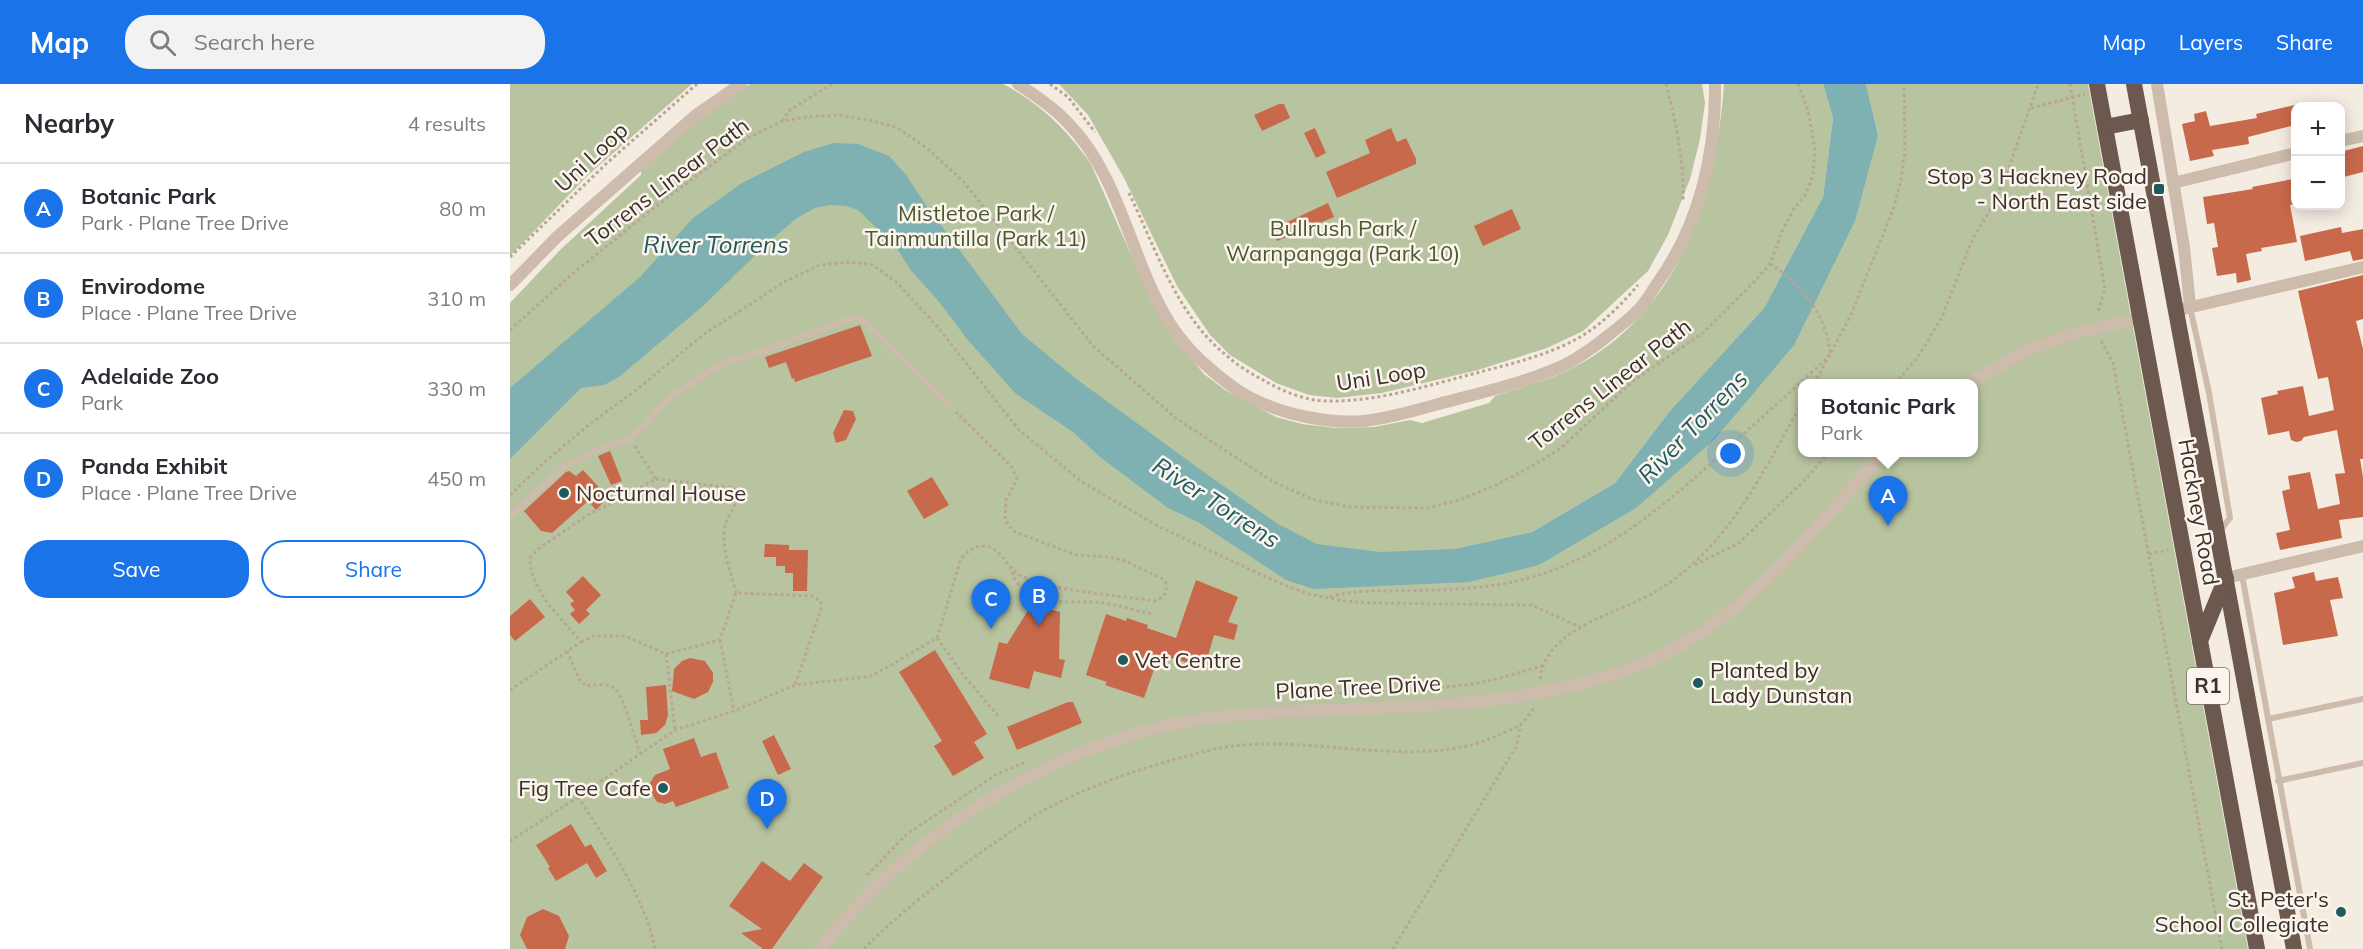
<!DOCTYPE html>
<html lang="en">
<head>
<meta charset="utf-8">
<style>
  :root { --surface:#fff; --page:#f2f2f3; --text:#2b2b33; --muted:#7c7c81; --line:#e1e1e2; --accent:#1a73e8 }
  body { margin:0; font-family:Mulish,sans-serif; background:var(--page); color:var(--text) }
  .controls { position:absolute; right:18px; top:18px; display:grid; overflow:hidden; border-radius:12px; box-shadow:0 3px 15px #0003 }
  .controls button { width:54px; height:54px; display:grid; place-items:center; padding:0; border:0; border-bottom:2px solid var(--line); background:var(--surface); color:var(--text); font:30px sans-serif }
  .you { position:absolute; left:1221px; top:370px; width:21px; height:21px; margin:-15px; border:4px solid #fff; border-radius:50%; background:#1a73e8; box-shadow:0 0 0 9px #1a73e833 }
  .badge { display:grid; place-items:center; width:39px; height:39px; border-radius:50%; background:var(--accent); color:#fff; font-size:20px; font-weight:700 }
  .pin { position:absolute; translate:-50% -50px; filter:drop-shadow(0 2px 3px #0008) }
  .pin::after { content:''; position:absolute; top:32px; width:21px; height:18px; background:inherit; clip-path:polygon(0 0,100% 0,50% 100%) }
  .popup { position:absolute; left:1288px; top:295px; width:180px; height:78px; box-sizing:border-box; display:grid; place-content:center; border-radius:12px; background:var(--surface); filter:drop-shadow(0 2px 4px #0005); font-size:20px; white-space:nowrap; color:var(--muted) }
  .popup b { font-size:22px; color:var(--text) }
  .popup::after { content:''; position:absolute; left:50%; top:100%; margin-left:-12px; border:12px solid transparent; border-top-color:var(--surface) }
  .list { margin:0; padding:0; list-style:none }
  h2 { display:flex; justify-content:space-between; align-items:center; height:78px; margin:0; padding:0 24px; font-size:26px }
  h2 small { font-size:20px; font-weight:400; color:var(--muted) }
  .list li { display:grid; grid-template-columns:39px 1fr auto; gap:18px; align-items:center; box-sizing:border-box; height:90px; padding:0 24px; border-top:2px solid var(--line) }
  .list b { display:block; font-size:22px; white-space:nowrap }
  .list p { margin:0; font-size:20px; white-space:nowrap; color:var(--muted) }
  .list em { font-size:20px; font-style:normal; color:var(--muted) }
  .actions { display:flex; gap:12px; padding:18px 24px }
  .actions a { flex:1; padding:14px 0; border:2px solid var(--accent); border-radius:24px; text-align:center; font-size:21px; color:var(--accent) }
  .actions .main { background:var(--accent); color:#fff }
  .icon { flex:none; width:33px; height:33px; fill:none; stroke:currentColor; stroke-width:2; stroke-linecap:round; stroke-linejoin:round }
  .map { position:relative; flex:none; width:1853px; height:865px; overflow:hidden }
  header { display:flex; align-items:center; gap:36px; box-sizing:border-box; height:84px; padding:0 30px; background:var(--accent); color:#fff }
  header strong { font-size:28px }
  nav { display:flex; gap:33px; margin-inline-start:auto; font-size:21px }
  .search { width:420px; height:54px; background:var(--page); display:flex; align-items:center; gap:15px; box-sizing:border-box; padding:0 21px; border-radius:24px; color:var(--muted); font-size:22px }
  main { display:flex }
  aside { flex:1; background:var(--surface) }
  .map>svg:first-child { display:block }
  .green { fill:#b8c4a0; fill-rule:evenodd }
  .water { fill:#7fb0b2 }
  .building { fill:#c8694b }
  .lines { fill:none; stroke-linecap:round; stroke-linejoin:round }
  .path { stroke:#b9a596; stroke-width:3; stroke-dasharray:3 3; stroke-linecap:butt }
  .service { stroke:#cdbbac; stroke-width:6 }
  .minor { stroke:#cdbbac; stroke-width:12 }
  .trunk { stroke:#6c584f; stroke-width:16 }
  .poi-dot { fill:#1f5a5e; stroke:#fbf5ee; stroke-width:2 }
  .labels { text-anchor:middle; stroke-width:5; stroke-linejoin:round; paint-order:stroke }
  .shield { fill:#fbf5ee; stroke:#756b66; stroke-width:1.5 }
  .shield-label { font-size:21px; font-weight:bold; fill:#3b302b }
  .street-label { font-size:22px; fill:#3b302b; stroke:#fbf5ee }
  .poi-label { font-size:22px; fill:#3b302b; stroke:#fbf5ee; text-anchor:end }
  .park-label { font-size:22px; fill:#4a5a2e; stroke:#fbf5ee }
  .water-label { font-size:24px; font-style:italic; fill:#1f5a5e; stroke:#fbf5ee }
</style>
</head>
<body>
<header>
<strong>Map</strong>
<div class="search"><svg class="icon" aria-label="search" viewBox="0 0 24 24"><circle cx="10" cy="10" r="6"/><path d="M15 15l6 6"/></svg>Search here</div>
<nav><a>Map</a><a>Layers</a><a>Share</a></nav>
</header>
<main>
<aside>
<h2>Nearby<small>4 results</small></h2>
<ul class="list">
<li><span class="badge">A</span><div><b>Botanic Park</b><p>Park · Plane Tree Drive</p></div><em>80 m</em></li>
<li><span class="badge">B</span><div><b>Envirodome</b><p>Place · Plane Tree Drive</p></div><em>310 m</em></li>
<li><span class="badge">C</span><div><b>Adelaide Zoo</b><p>Park</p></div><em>330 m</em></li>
<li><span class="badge">D</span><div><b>Panda Exhibit</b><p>Place · Plane Tree Drive</p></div><em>450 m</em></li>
</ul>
<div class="actions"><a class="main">Save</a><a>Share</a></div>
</aside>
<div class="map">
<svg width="1853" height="865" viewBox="0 0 1853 865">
  <rect width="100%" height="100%" fill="#f4ebe1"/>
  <!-- green -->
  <g class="green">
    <path d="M0 0H182L77 92 0 172Z"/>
    <path d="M240 0H493C530 19 557 46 581 80L641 216 667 258 694 290 715 306 766 333 792 340 826 344 864 343 900 336 912 339 979 319 985 312C1008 304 1032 298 1054 288 1167 236 1206 115 1214 0H1313L1323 34 1313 113 1254 224 1159 328 1105 399 1022 448 956 463 959 497 1126 424 1368 51 1356 0H1578L1738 865H0V219L50 166 131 91V85L209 18ZM1292 300H1464V368H1292Z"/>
    <path d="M549 0H1192L1195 19 1190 55 1180 95 1158 151 1138 187 1073 247 1037 264 968 286 872 309 827 314 799 311 766 299 720 271 700 251 667 202 613 92 578 31Z"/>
  </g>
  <!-- water -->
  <path class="water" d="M1313 0H1356L1368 51 1345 137 1284 261 1205 355 1126 424 1029 481 959 498 804 505 776 496 688 438 658 424 590 373 563 348 505 309 457 255 430 219 400 185 386 163 348 126 336 122 320 121 305 124 287 134 262 155 194 221 109 293 94 301 71 304 0 375V304L130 193 183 134 232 99 294 68 324 59 348 60 379 72 396 91 416 121 512 250 565 294 702 394 768 440 807 460 870 468 945 465 1022 448 1105 399 1159 328 1254 224 1313 113 1323 34Z"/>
  <!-- building -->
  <g class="building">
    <path d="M769 20H774L780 34 752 47 744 31Z"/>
    <path d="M1785 21V41L1738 53 1739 60 1702 66 1704 72 1680 77 1672 40 1685 37 1684 30 1696 27 1700 42 1747 34 1746 30Z"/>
    <path d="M805 44 816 69 806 74 794 49Z"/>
    <path d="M881 44 887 58 896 54 906 75V80L827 114 816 88 860 69 855 56Z"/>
    <path d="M1853 62V88L1830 94V68Z"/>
    <path d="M1783 95 1785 120 1780 121 1787 158 1751 164 1752 167 1736 170 1741 196 1727 199 1726 189 1707 192 1702 164 1708 163 1704 139 1697 140 1693 113 1743 105 1742 103Z"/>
    <path d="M818 119 824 133 767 157 762 145Z"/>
    <path d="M1002 125 1011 145 973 162 964 142Z"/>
    <path d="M1831 143 1832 149 1853 145V175L1843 177 1840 167 1795 177 1790 152Z"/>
    <path d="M1853 191V235L1846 237 1853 265V375H1850L1853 393V433L1829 436 1832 454 1770 466 1766 449 1780 446 1772 407 1780 405 1778 392 1800 388 1808 425 1830 420 1825 390 1835 389 1827 346 1794 353 1791 357 1786 358 1781 356 1779 347 1758 351 1751 314 1768 310 1767 307 1793 302 1799 332 1824 326 1818 293 1808 295 1788 207Z"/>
    <path d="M350 241 362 272 285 298 284 294 282 295 276 278 259 284 255 273Z"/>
    <path d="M334 326 343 327 346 335 336 356 326 359 323 349Z"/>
    <path d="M100 367 112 397 101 401 88 372Z"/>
    <path d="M73 386 98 413 86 426 78 417 42 449 31 447 14 427 56 388 59 387 66 392Z"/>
    <path d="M422 393 439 421 414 435 397 407Z"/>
    <path d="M255 460 279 461V466H298L297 507H283V489H275V482H266V473H254Z"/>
    <path d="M1804 488 1806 497 1828 493 1833 514 1820 516 1828 552 1773 561 1764 509 1785 504 1782 493Z"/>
    <path d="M73 492 91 511 76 526 80 530 69 540 60 530 65 526 60 520 64 517 56 508Z"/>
    <path d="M686 496 728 513 718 538 728 541 724 556 704 551 695 583 649 571 634 614 595 601 597 598 576 591 596 530 616 537 617 534 638 541 637 544 666 554Z"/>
    <path d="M20 515 35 533 5 557 0 551V532Z"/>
    <path d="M522 520 550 528 549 575 555 576 551 594 524 587 519 605 479 595 489 558 497 560Z"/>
    <path d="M425 566 477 650 464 658 474 674 443 692 424 662 432 657 389 588Z"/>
    <path d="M180 574 195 577 203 589V598L198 608 184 615 162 607 164 585 172 577Z"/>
    <path d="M156 601 158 631 155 641 146 649 131 651 130 636H138L136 603Z"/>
    <path d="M558 618H563L572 639 507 666 497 643Z"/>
    <path d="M264 651 281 685 268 691 252 657Z"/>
    <path d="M184 654 191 673 206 668 219 704 166 723 163 717 155 720 147 718 142 710 140 699 145 691 160 685 153 665Z"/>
    <path d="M61 740 75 763 81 760 97 787 86 794 77 779 46 797 38 784 40 783 26 761Z"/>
    <path d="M252 777 280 797 294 779 313 793 262 865H253L231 849 252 845 219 822Z"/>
    <path d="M33 825 49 832 59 852 55 865H17L10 851 17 833Z"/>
  </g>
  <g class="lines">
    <!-- path -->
    <g class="path">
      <path d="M540 0 558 13 585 48"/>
      <path d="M1156 0C1166 38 1174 77 1173 116"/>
      <path d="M1560 0 1595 205 1587 230"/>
      <path d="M1521 24 1575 10"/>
      <path d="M272 37 280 26 322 0"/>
      <path d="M619 109C645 163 667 232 716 271 727 281 740 289 753 296 774 308 798 318 822 317 867 317 913 303 955 292 995 281 1040 272 1075 250 1094 238 1114 218 1128 201"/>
      <path d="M0 173 98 78 187 0"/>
      <path d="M1260 180C1292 200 1316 231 1320 269"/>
      <path d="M0 246 61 191 150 119 238 54 272 37 298 33 329 31 360 36 388 44 418 65 454 98 583 262 667 335 762 397 801 415 840 423 918 424 952 415 984 402 1019 384 1051 364 1124 296 1193 249 1245 197 1260 180 1273 145 1283 126 1296 110 1303 91 1305 65 1298 26 1288 0"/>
      <path d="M1591 257 1603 279 1712 865"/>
      <path d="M1304 300 1341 231 1384 123 1391 96 1395 65 1394 0"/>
      <path d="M1385 300 1408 273 1432 233 1463 154 1482 123 1500 81 1528 0"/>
      <path d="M146 395 222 404 228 408C228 421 217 430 215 443 211 464 221 489 226 509"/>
      <path d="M0 411 31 381 81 339 125 307 194 250 276 197 310 181 340 178 363 181 386 198 426 241 509 346 572 398 650 443 769 499 799 510 834 517 861 519 1021 521 1070 543"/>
      <path d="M1639 470 1658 466"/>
      <path d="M1185 481 1229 459 1295 396 1319 368"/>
      <path d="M500 482C512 526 552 516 587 518 605 520 624 526 642 530"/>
      <path d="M820 513C843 506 865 507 888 507 926 506 965 506 1002 498 1094 479 1162 415 1230 353 1260 326 1291 299 1321 270"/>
      <path d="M427 554 451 475C457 468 464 461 474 462 491 462 498 487 513 493 555 509 601 510 645 517 656 512 658 508 655 496L615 477 600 473 566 471 503 447 495 436 496 416 507 395 501 382 446 328"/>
      <path d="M210 556 224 627"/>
      <path d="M71 558 84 552H115L156 570 210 556 226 509 303 512 311 518V525L285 601"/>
      <path d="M57 567 69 595 76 602C85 601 97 598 105 605 114 613 125 655 130 669"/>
      <path d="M156 570 165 646"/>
      <path d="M1030 595C1036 543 1108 530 1145 508 1218 465 1252 389 1292 319"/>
      <path d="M0 606 71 558C51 533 20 508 20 474L28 465 78 431 146 395 124 361"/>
      <path d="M793 612C854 605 918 609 978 597 996 593 1014 587 1032 582"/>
      <path d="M68 713C96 756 136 815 145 865"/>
      <path d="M0 757 68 713 165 646 224 627 285 601 362 592 427 554 455 593 489 633"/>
      <path d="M357 791 397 750 487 690 516 678"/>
      <path d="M354 865C392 826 434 795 477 764 497 751 517 735 538 724 589 697 649 678 705 665 796 646 905 690 989 651 995 648 1004 645 1010 641 1015 637 1020 629 1024 624"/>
      <path d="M883 865 1006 663 1011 641"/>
    </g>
    <!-- service -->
    <g class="service">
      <path d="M1680 223 1699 309 1720 434 1709 448"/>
      <path d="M0 432 53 384 82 368 120 354 135 341 160 313 211 280 253 267 345 233 353 236 439 321"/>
      <path d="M1732 491 1800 865"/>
      <path d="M1758 635 1853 615"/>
      <path d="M1768 697 1853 679"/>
    </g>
    <!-- minor -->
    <g class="minor">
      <path d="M508 0C525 11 544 24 558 39 611 93 620 175 659 238 671 258 688 275 705 289 717 299 731 310 745 316 776 331 819 340 854 337 881 334 907 326 932 319 971 309 1013 299 1050 283 1068 275 1084 263 1099 251 1108 243 1119 236 1127 227 1135 220 1140 210 1146 201 1188 144 1206 71 1205 0"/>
      <path d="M1647 0 1674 163 1680 222"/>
      <path d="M1830 57 1853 52"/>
      <path d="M1663 99 1786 69"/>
      <path d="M0 201 48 152 186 31 231 0"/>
      <path d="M1673 225 1853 183"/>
      <path d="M1458 300 1518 266 1562 250 1631 234"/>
      <path d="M1716 494 1853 462"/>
      <path d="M309 865C319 852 331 840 342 828 433 726 579 645 717 632 850 619 991 632 1119 585 1231 545 1296 451 1375 368"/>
    </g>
    <!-- trunk -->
    <g class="trunk">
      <path d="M1587 0 1747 865"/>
      <path d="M1624 0 1784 865"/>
      <path d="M1595 43 1631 36"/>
      <path d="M1690 557 1716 494"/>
    </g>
  </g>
  <!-- markers -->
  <g class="poi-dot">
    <rect x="1643" y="99" width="12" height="12" rx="3"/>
    <circle cx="54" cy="409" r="6"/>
    <circle cx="613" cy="576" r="6"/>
    <circle cx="1188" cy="599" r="6"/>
    <circle cx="153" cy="704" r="6"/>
    <circle cx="1831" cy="828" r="6"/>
  </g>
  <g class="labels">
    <!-- shield labels -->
    <rect class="shield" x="1677" y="584" width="42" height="36" rx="4.5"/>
    <g class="shield-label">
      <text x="1698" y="609">R1</text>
    </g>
    <!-- street labels -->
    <g class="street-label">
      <text transform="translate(81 73) rotate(-43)" y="8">Uni Loop</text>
      <text transform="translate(157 98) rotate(-37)" y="8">Torrens Linear Path</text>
      <text transform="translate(871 292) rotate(-9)" y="8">Uni Loop</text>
      <text transform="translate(1100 300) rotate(-38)" y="8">Torrens Linear Path</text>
      <text transform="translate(1689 428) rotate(80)" y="8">Hackney Road</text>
      <text transform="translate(848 603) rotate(-3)" y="8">Plane Tree Drive</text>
    </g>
    <!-- poi labels -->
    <g class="poi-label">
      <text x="1637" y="100">Stop 3 Hackney Road<tspan x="1637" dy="25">- North East side</tspan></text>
      <text x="66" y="417" text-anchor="start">Nocturnal House</text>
      <text x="625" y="584" text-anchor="start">Vet Centre</text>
      <text x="1200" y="594" text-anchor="start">Planted by<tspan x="1200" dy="25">Lady Dunstan</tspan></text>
      <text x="141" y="712">Fig Tree Cafe</text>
      <text x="1819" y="823">St. Peter's<tspan x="1819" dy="25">School Collegiate</tspan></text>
    </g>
    <!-- park labels -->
    <g class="park-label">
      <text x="466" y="137">Mistletoe Park /<tspan x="466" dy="25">Tainmuntilla (Park 11)</tspan></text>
      <text x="833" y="152">Bullrush Park /<tspan x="833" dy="25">Warnpangga (Park 10)</tspan></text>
    </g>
    <!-- water labels -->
    <g class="water-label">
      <text x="206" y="169">River Torrens</text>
      <text transform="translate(1183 343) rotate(-46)" y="8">River Torrens</text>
      <text transform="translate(706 419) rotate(33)" y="8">River Torrens</text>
    </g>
  </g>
</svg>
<div class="controls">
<button>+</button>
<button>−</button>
</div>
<div class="you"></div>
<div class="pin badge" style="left:1378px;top:442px">A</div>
<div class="popup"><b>Botanic Park</b>Park</div>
<div class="pin badge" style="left:529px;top:542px">B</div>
<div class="pin badge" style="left:481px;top:545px">C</div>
<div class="pin badge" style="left:257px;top:745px">D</div>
</div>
</main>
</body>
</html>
